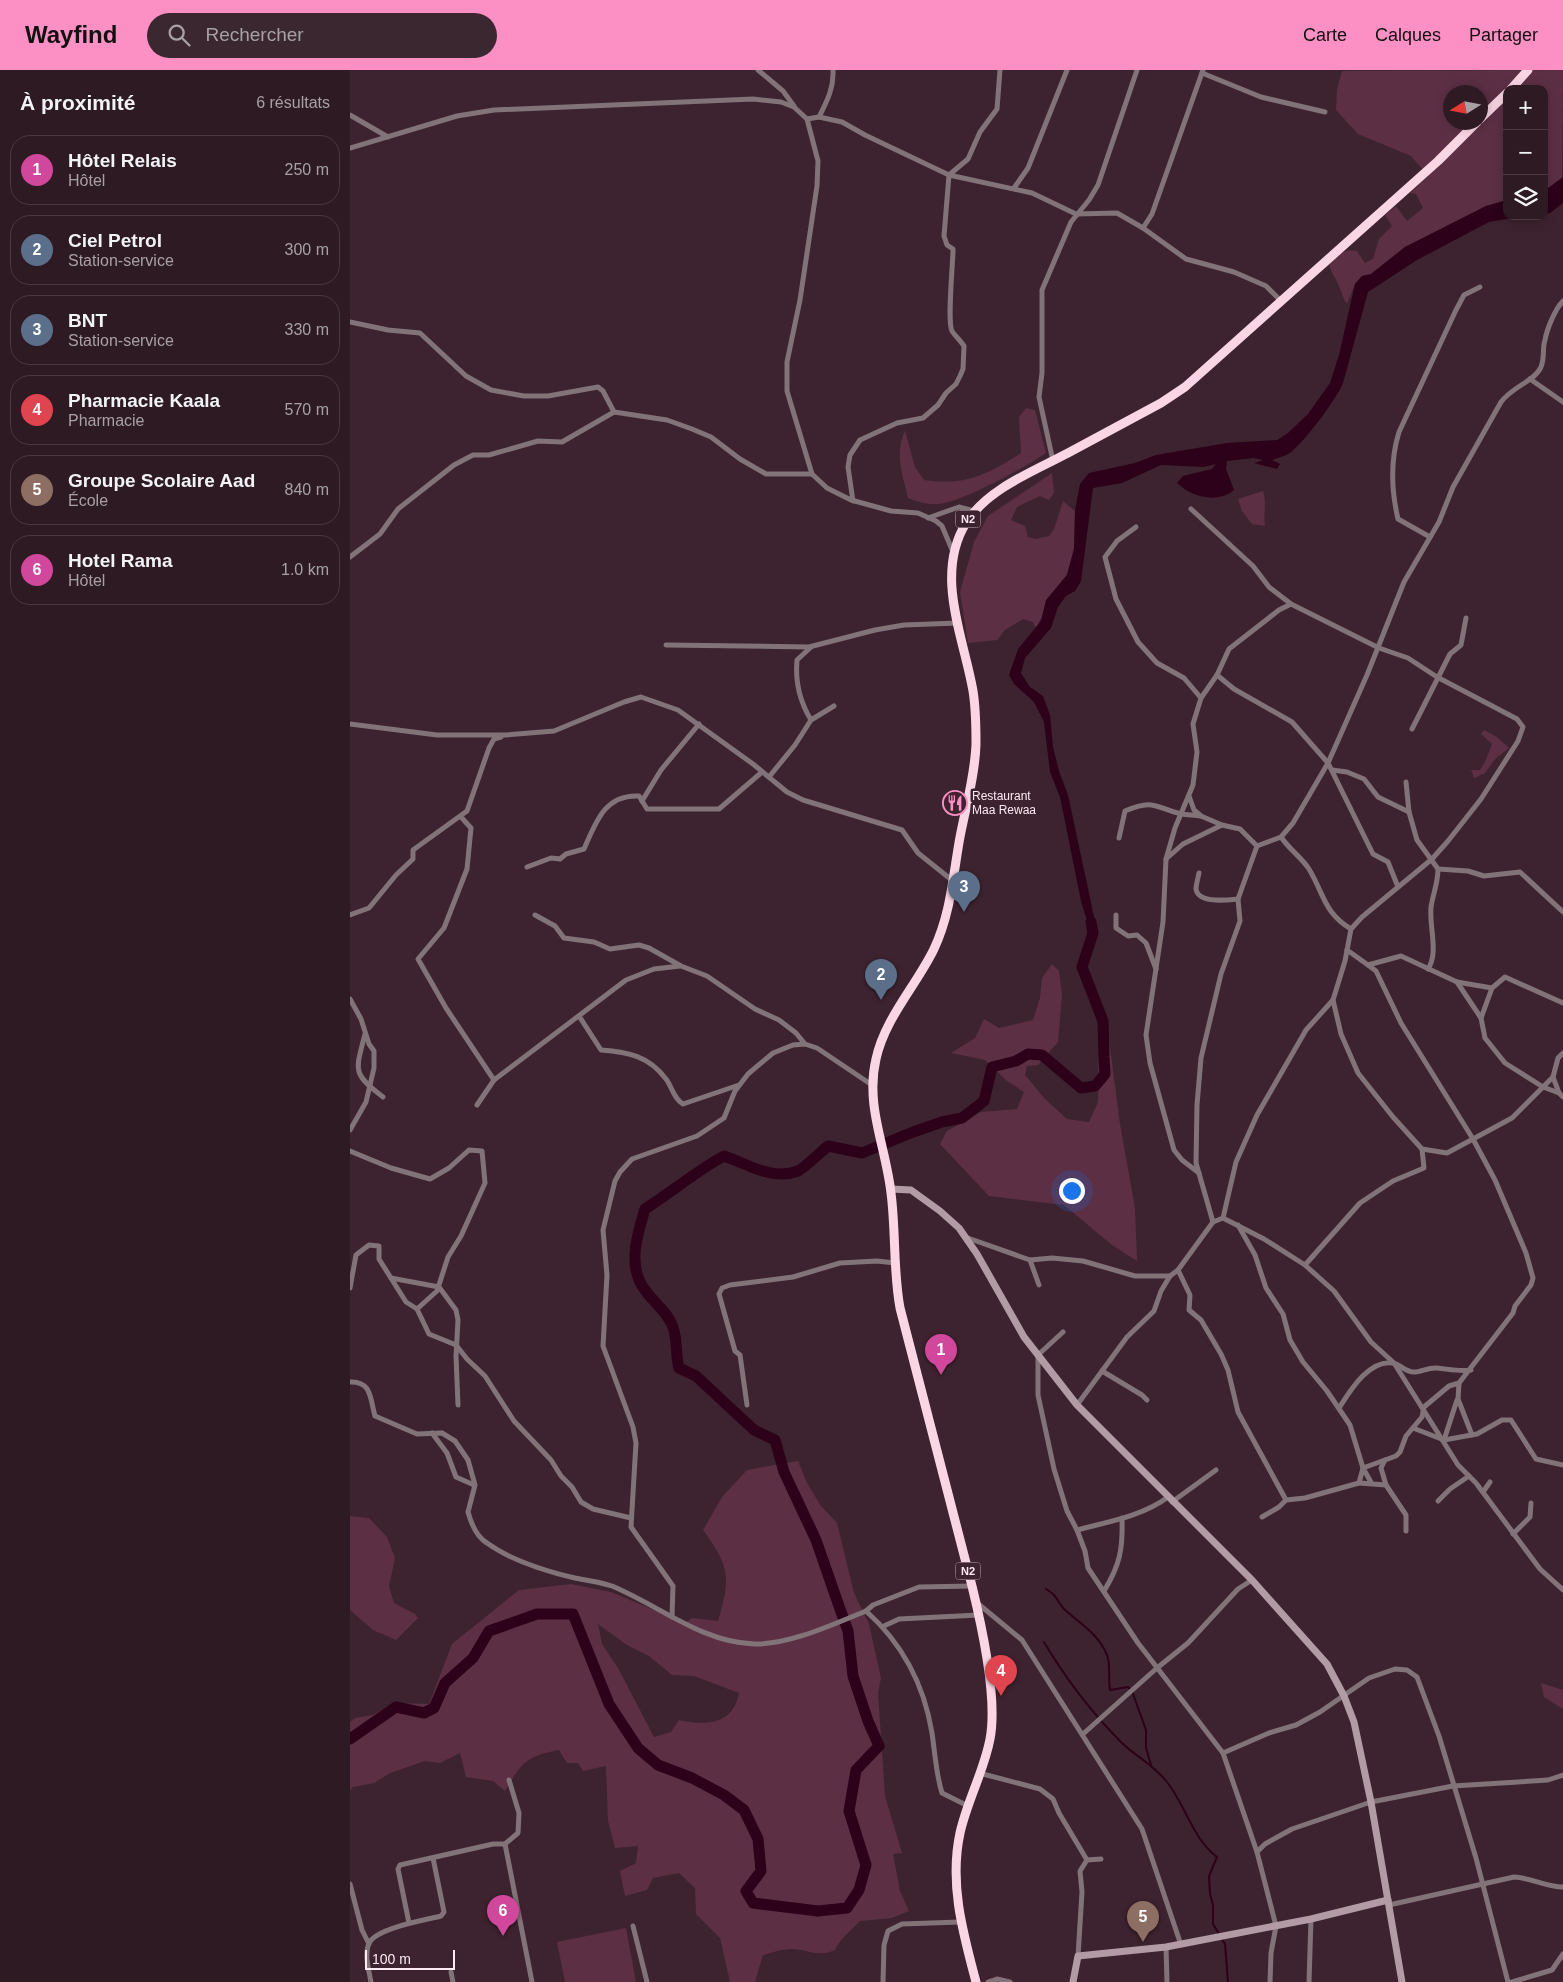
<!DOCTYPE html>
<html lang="fr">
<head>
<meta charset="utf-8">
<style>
  :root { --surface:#2e1a23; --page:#3a2730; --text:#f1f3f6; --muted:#a7a1a6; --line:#493841; --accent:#fc8fc3 }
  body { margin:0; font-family:Arial,sans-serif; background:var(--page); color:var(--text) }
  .controls { position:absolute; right:15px; top:15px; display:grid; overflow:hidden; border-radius:10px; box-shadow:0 2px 12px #0003 }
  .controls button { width:45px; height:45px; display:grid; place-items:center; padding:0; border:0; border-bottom:1px solid var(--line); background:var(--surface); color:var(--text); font:25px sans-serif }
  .compass { position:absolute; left:1093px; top:15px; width:45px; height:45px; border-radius:50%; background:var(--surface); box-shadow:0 2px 12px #0003; rotate:259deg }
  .scale { position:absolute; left:15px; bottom:12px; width:90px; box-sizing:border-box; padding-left:5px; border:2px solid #fdeaf2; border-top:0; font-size:14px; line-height:18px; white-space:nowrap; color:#fdeaf2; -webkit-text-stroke:4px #3d232f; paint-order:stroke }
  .you { position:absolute; left:721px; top:1120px; width:18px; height:18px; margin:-12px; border:4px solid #fff; border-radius:50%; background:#1a73e8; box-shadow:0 0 0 8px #1a73e833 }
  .badge { display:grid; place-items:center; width:32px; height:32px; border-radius:50%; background:var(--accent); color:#fff; font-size:16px; font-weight:700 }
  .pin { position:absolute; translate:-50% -41px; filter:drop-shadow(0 1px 2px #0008) }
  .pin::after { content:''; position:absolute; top:26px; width:18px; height:15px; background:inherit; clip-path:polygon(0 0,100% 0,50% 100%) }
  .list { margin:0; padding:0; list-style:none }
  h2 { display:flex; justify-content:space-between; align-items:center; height:65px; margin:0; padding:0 20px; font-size:21px }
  h2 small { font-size:16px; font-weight:400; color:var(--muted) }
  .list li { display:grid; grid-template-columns:32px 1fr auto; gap:15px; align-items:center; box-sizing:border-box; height:70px; margin:0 10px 10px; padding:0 10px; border:1px solid var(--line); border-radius:20px }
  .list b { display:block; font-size:19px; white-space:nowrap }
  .list p { margin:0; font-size:16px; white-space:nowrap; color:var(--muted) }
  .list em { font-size:16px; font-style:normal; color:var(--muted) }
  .icon { flex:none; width:28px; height:28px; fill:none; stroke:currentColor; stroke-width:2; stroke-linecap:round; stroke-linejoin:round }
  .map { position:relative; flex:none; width:1213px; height:1912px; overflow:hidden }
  header { display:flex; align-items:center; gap:30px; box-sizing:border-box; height:70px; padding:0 25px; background:var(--accent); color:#111 }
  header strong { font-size:24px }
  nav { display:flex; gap:28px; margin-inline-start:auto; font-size:18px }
  .search { width:350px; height:45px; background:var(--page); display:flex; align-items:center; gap:12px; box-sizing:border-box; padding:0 18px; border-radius:28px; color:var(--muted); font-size:19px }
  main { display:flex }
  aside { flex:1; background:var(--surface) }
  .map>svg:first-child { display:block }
  .green { fill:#5c2f45; fill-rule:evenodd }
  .water { fill:#2c0119 }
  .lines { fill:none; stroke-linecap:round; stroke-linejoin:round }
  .stream { stroke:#2c0119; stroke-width:2 }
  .river { stroke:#2c0119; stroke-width:11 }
  .street { stroke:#827379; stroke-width:5 }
  .secondary { stroke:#b29ba5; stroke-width:7 }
  .highway { stroke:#fad6e5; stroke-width:9 }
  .labels { text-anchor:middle; stroke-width:5; stroke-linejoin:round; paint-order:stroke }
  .shield { fill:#3d232f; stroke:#c3aeb8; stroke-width:1 }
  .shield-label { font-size:11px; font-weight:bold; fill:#fdeaf2 }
  .poi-label { font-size:12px; fill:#fdeaf2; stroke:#3d232f; text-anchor:start }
</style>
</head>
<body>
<header>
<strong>Wayfind</strong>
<div class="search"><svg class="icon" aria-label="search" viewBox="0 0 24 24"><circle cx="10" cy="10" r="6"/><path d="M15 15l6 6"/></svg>Rechercher</div>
<nav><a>Carte</a><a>Calques</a><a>Partager</a></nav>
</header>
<main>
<aside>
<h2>À proximité<small>6 résultats</small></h2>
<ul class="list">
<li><span class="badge" style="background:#d1479c">1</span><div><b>Hôtel Relais</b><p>Hôtel</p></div><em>250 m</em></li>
<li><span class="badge" style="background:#5c6f8a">2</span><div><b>Ciel Petrol</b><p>Station-service</p></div><em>300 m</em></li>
<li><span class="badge" style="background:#5c6f8a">3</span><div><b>BNT</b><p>Station-service</p></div><em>330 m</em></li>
<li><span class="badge" style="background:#e0444e">4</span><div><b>Pharmacie Kaala</b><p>Pharmacie</p></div><em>570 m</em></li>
<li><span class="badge" style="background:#8d6e63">5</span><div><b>Groupe Scolaire Aad</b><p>École</p></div><em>840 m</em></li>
<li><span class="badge" style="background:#d1479c">6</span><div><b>Hotel Rama</b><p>Hôtel</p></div><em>1.0 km</em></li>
</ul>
</aside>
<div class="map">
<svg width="1213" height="1912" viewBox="0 0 1213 1912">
  <rect width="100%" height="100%" fill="#3d232f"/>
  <!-- green -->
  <g class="green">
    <path d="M1213 0 1212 109 1194 121V19H1157V130L1136 136 1055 177 1021 204 1012 206 1005 214 997 234C992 227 992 223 989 216 986 208 981 203 979 194 988 185 993 179 1007 181L1015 193 1023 189 1029 169 1042 156 1035 145 1046 136 1057 151 1073 138 1066 124 1060 123 1078 106 1061 86 1008 64 986 40 987 19 992 1ZM1100 22H1130V52H1100Z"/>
    <path d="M676 338 685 340 696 383C676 397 612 432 589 434 578 435 569 432 558 428 553 407 544 382 555 361L565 397 574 410C614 416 637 405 671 383L669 347Z"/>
    <path d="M702 403 704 423 699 430 690 426 667 437 661 450 675 456 678 467 685 469 699 466 704 459 713 431 725 441 724 479 717 505 706 518 686 558 683 552 673 549 655 560 647 570 618 573 610 522 624 472 638 446Z"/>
    <path d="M913 421C917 433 913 444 915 456L902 454 892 441 888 429Z"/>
    <path d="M1134 660 1147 667 1159 678 1145 689 1135 703 1124 708 1121 700H1130L1135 692 1142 674 1131 664Z"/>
    <path d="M702 894 709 901 712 924 708 972 688 995 677 996 675 1005 695 1029 717 1049 739 1052 748 1032 749 967 759 970 770 1054 785 1138 787 1191 762 1175 714 1135 639 1126 590 1074 597 1061 631 1042 667 1039 674 1022 657 1011 635 990 601 983 625 968 634 949 649 958 683 950 690 928 692 908Z"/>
    <path d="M448 1391 457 1413 471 1436 487 1453 504 1523 519 1554 531 1608 528 1623 535 1726 552 1783 543 1784 550 1821 559 1841 542 1848 510 1851C501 1861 491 1867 485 1880 469 1888 457 1879 441 1879 432 1879 421 1883 413 1885L405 1912H380L370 1868 346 1844 345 1818 329 1803 303 1808 297 1820 275 1826 270 1801 286 1793 288 1776 265 1778 258 1751 256 1696 233 1701 228 1693H217L209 1680C174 1687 173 1692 155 1721L143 1711 116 1707 110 1683 90 1693 75 1691 40 1703 24 1713 3 1717 0 1721V1652L5 1648 23 1645 44 1633 79 1634 102 1574 169 1520 221 1514 261 1522 316 1545 332 1555 342 1548 368 1551C381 1507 380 1497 353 1460L372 1427 397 1400ZM248 1554 277 1575 299 1586 322 1605 344 1606 389 1623C383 1655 356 1656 329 1650L321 1662 304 1667 268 1598 252 1574Z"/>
    <path d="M0 1446 19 1448 37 1467 45 1488 39 1516 44 1533 65 1544 68 1548 46 1570 23 1560 0 1540Z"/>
    <path d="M1191 1613 1213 1620V1639L1194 1627Z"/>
    <path d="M276 1858 286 1912H215L207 1872Z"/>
  </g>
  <!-- water -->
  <g class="water">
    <path d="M1213 107V133L1200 143 1194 144V121Z"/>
    <path d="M1157 130V146H1174L1139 152 1067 190 1018 222 993 313C986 330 955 371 940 383 935 386 928 388 922 390L930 394 927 399 904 393 913 390 904 388 877 391 876 399 884 420C868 434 841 427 827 413L833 406 862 399 866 394 854 397 811 395 772 413 743 418 731 511 725 521 716 526 708 537 701 558 675 588 671 603 680 617 693 626 700 645 703 677 709 701 718 725 746 856V867L737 865 739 857 731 831 710 727 700 702 694 652 684 632 664 614 659 605 668 579 691 551 696 530 717 505 724 479 725 441 730 414 739 403 785 393 806 385 877 373 927 370 938 363 958 344 980 313 989 285 1005 214 1012 206 1021 204 1055 177 1136 136Z"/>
  </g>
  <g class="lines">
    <!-- stream -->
    <g class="stream">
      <path d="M696 1519C708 1526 706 1530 714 1539 730 1554 748 1563 757 1585 761 1595 758 1609 760 1620L778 1617 782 1621 796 1660V1678L801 1695"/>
      <path d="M694 1572C716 1609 740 1641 771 1672 785 1686 804 1695 817 1712 836 1736 842 1768 867 1787L859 1806 860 1824 863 1835V1854L869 1864"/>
      <path d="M871 1868 875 1874 878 1912"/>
    </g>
    <!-- river -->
    <path class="river" d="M0 1669 46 1637 74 1643 84 1638 95 1613 123 1588 139 1561 187 1544H223L259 1634 288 1678 308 1695 342 1708 374 1725 394 1740 408 1769 411 1801 396 1821 403 1833 468 1841 497 1838 509 1820 516 1795 499 1741 506 1700 529 1676 518 1651 503 1606 498 1561 490 1539 466 1470 434 1402 425 1370 404 1360 346 1306 329 1298C325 1284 328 1271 323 1257 317 1241 304 1233 295 1220 277 1197 287 1165 295 1139 322 1122 346 1101 374 1086 398 1094 421 1111 448 1101 454 1098 471 1082 478 1076L512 1083 563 1062 592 1052 612 1048 634 1031 642 997 666 991 678 984 692 985 731 1018 745 1016 755 1004 754 987 753 951 732 897 743 863 741 852"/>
    <!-- street -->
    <g class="street">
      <path d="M408 0 433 21 444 36"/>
      <path d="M852 3 911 27 975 42"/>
      <path d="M0 45 38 67"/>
      <path d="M469 47C477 31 484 18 483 0"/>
      <path d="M457 49 469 47 492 52 515 65 599 105 682 123 726 144 767 143 793 158 836 189 884 202 916 216 930 230"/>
      <path d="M0 78 107 46 144 40 403 29 431 32 444 37 457 49 468 91 467 116 450 230 437 292V321L462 404 477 418 501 430 541 441 568 443 586 451 592 456 603 482"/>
      <path d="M664 118 678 98 717 0"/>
      <path d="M793 158 802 144 853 0"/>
      <path d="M0 252 38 260 70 263 116 306 141 320 174 326H198L248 317 253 321 264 342"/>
      <path d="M1180 309 1213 332"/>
      <path d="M703 391 689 327 692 303V220L721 152 739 130 748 115 787 0"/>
      <path d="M503 431 498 397 500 385 510 370 547 353 573 348 588 335 596 323 606 314 610 306 613 299 614 276C611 271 605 266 602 261 597 252 603 194 603 179L597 175 594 166 599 105 618 89 630 62 647 39 650 0"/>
      <path d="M841 439 903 496 919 517 941 534"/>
      <path d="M578 448 609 437 624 441"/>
      <path d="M786 457 767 471 755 487 766 529 788 572 807 593 834 608 851 628"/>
      <path d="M1080 467 1048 449C1041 419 1040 391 1049 362L1106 240 1114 225 1130 217"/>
      <path d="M0 487 30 464 48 439 104 395 123 385H139L188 371 212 372 264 342 317 350 342 359 361 367 390 389 416 404H462"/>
      <path d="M316 575 459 577 525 560 554 555 608 553"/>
      <path d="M867 605 884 619 942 652 978 693 1023 784 1038 792 1048 817"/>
      <path d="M461 650C450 632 445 612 447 590L461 577"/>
      <path d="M0 654 87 665H156L204 661 274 632 291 627 328 640 403 694 437 722 453 730 552 760 568 783 603 811"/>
      <path d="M1062 659 1100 584 1111 575 1116 548"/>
      <path d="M982 700 997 702 1014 709 1028 727 1059 742"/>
      <path d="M419 707 445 675 461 650 484 636"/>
      <path d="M1056 712 1059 742 1067 770 1088 799 1118 801 1134 806 1170 802 1213 842"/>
      <path d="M839 726 844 740 851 746 872 755 890 759 907 776"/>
      <path d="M292 731 311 700 349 654"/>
      <path d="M111 747 121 758 117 799 94 858 68 889 96 938 144 1010"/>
      <path d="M931 767C939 779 952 788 959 799 974 824 974 843 1001 859"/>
      <path d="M769 768 775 741C804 728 806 738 831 744 838 745 845 745 851 746"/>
      <path d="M816 789 833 774 872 755"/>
      <path d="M177 797 201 788 210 789 216 784 234 779C246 752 255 724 289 726L297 739H369L412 702"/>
      <path d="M849 803C848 808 846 815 846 819 848 834 878 830 888 829"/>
      <path d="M0 845 19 838 46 805 63 789V780L117 741 139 678 144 669 151 667"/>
      <path d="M185 845 205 856 214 868 244 872 260 879 289 875 299 878 331 896 357 906 405 939 429 950 446 963 455 974"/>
      <path d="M766 845V858L778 866 787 865 796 873 806 899"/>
      <path d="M997 880 1018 895 1051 886 1107 912 1142 918 1155 907 1213 933"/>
      <path d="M1018 895 1026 901 1051 953 1123 1069 1145 1110 1176 1183 1183 1208 1181 1215 1165 1236 1163 1243 1109 1313 1108 1329 1122 1365"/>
      <path d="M1078 899C1089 882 1079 858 1081 837 1083 824 1088 813 1088 799"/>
      <path d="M1107 912 1131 948 1135 968 1155 993 1193 1017 1209 1023 1213 1027"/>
      <path d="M0 929 11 949 19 974 24 981V998L16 1032 0 1060"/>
      <path d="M983 930 991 964 1008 1003 1043 1047 1072 1079 1097 1083 1162 1048 1203 1007 1208 988 1213 983"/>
      <path d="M229 946 251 980C278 982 299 986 316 1009 322 1017 324 1029 333 1034L389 1015"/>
      <path d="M1131 948 1142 918"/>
      <path d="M15 964C6 1000 1 1003 33 1027"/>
      <path d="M1203 1007 1209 1023"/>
      <path d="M127 1035 144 1010 276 910 304 899 330 896"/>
      <path d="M0 1081 41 1098 80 1109 99 1098 119 1080 132 1081 135 1113 111 1166 98 1187 87 1221 67 1239"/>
      <path d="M873 1148 914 1169 955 1195 984 1221 1021 1272 1044 1293 1108 1395 1126 1413 1190 1499 1213 1520"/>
      <path d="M863 1152 846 1093 847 1035 851 988 871 904 890 851 888 829 907 776 931 767 943 753 978 693 1017 605 1054 512 1089 452 1103 417 1151 332C1163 316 1185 311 1191 297 1195 287 1192 279 1195 270 1197 259 1205 239 1213 231"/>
      <path d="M888 1155 905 1185 916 1218 933 1244 940 1270 953 1292 977 1321 1000 1355 1013 1398 1046 1386 1050 1382 1056 1366 1072 1347 1074 1337 1099 1316 1109 1313"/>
      <path d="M615 1167 680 1190 702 1188 733 1191 785 1206H820"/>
      <path d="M680 1190 689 1215"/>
      <path d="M955 1195 1010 1133 1043 1111 1074 1098 1072 1079"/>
      <path d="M828 1200 840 1225 839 1240 851 1250 871 1284 878 1300 888 1342 936 1430"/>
      <path d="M41 1208 89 1217 106 1240 108 1250 106 1286 108 1335"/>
      <path d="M0 1218 6 1185 19 1175 29 1176V1189L56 1232 67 1239 79 1264 106 1275 117 1289 135 1306 164 1351 201 1390 211 1406 222 1417 231 1432 243 1439 281 1448"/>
      <path d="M713 1262 688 1285V1325L704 1399 717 1441 727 1460 735 1481 738 1498 788 1573 873 1683 907 1782"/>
      <path d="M752 1301 792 1325 797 1330"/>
      <path d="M0 1312C22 1311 20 1329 25 1346L67 1364 92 1363 105 1371 118 1390 125 1415 118 1442C121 1453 127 1467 137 1473 162 1491 195 1501 225 1508 237 1510 250 1512 262 1516 310 1536 351 1572 404 1574 439 1575 484 1554 516 1541L523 1535 569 1517 622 1516"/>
      <path d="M397 1335 390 1285 385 1281 369 1224 372 1218 380 1215 443 1207 490 1193 527 1191 545 1193"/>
      <path d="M727 1335 777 1267 804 1241 811 1221 820 1206 828 1200 863 1152 873 1148 886 1092 907 1045 956 960 983 930 995 891 1001 859 1012 847 1082 789 1098 771 1131 729 1168 671 1173 657 1167 649 1087 607 1058 588 1029 578 941 534 929 540 879 579 867 605 851 628 843 654 847 682 843 715 825 758 816 789 813 852 796 965 800 993 824 1080 832 1090 849 1103"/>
      <path d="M989 1338C1000 1321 1019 1289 1043 1293 1050 1294 1055 1302 1064 1302 1071 1302 1079 1297 1087 1298 1098 1299 1110 1302 1121 1300"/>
      <path d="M1063 1358 1094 1370 1127 1364 1152 1350H1161L1186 1389 1213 1395"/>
      <path d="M82 1363 97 1383 106 1407 124 1415"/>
      <path d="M1094 1370 1107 1330"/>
      <path d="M1035 1390 1031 1398 1036 1415 1056 1445V1461"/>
      <path d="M1022 1414 1013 1398 1009 1413 1036 1415"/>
      <path d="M1133 1422 1140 1412"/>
      <path d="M1088 1431 1100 1419 1119 1406"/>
      <path d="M822 1432 866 1400"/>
      <path d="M912 1447 929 1437 936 1430 955 1428 1009 1413"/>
      <path d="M727 1460C757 1452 793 1446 818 1427"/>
      <path d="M1163 1464 1180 1447 1181 1433"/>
      <path d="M754 1521C770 1495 773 1479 772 1448"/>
      <path d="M626 1532 672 1570 792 1759 831 1875"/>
      <path d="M516 1541C553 1574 574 1614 582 1663 585 1683 586 1704 592 1723L618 1736"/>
      <path d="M322 1547 323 1516 281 1457 286 1373 283 1357 253 1276 257 1205 253 1160 265 1111 270 1102 282 1089 347 1066 374 1048 385 1021 398 1004 423 983 443 975 455 974 467 978 522 1015"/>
      <path d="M534 1556 549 1549 629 1545"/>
      <path d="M733 1664 807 1598 838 1573 888 1519 902 1510"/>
      <path d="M873 1683 919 1663 946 1655 970 1642 1019 1608 1045 1599 1057 1600 1067 1607 1089 1666 1126 1788 1158 1912"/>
      <path d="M629 1703 690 1719 703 1729 709 1743 737 1790"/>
      <path d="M155 1774 182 1912"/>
      <path d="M0 1814 12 1860 19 1874"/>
      <path d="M1039 1835 1164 1807C1182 1808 1196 1817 1213 1817"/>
      <path d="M59 1853 48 1799 50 1795 143 1774H155L168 1763 169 1743 159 1710"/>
      <path d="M283 1856 297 1912"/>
      <path d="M816 1877 817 1912"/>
      <path d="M728 1886 732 1822 730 1801 737 1790 751 1789"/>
      <path d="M101 1902 103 1912"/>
      <path d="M21 1912C19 1901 14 1884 19 1873 27 1858 75 1850 91 1846L94 1842 83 1788"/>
      <path d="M533 1912 534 1875 538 1861 552 1854 610 1852"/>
      <path d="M638 1912 647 1909 660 1912"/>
      <path d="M920 1912 921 1883 926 1856 907 1782 915 1774 942 1759 1021 1732 1103 1716 1198 1710 1213 1705"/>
      <path d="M959 1912 961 1849"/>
      <path d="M1162 1912 1202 1900 1213 1884"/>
    </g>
    <!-- secondary -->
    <g class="secondary">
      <path d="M541 1119 561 1120 590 1141 609 1158 627 1184 674 1267 727 1335 902 1510 977 1594 994 1626 1004 1652 1021 1732 1052 1912"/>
      <path d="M723 1912 728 1886 816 1877 961 1849 1038 1830"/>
    </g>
    <!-- highway -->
    <g class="highway">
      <path d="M1161 19 1178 0"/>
      <path d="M1130 49 1157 23"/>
      <path d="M626 1912C613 1863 599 1814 610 1763 617 1731 634 1701 640 1669 648 1628 632 1557 622 1516L550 1238C543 1200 546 1162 541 1123 536 1077 515 1036 526 989 535 948 566 916 584 879 601 843 603 805 610 767 616 736 625 705 626 674 626 656 626 639 623 621 614 568 584 505 616 453 637 419 684 401 718 383 749 366 780 350 811 333L835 317 1088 91 1127 52"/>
    </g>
  </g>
  <!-- icons -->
  <defs>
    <symbol id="restaurant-ring" viewBox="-11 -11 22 22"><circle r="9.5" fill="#3d232f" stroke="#fc8fc3" stroke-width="1.5"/><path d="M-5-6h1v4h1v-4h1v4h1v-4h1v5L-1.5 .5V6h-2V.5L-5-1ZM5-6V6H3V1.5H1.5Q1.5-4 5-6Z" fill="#fc8fc3"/></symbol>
  </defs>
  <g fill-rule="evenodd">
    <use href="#restaurant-ring" x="591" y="719" width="28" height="28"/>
  </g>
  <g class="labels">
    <!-- shield labels -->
    <g class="shield">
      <rect x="605.5" y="440.5" width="25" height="17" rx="4"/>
      <rect x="605.5" y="1492.5" width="25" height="17" rx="4"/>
    </g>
    <g class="shield-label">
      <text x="618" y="453">N2</text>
      <text x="618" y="1505">N2</text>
    </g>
    <!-- poi labels -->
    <g class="poi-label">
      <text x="622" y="730">Restaurant<tspan x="622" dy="14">Maa Rewaa</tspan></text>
    </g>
  </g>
</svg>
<div class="controls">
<button>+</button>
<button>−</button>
<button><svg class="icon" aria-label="layers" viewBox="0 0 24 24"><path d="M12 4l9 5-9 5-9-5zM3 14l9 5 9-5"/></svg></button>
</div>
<svg class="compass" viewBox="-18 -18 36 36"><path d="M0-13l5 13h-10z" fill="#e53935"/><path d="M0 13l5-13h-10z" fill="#a7a1a6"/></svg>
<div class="scale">100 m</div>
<div class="you"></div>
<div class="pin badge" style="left:591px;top:1305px;background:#d1479c">1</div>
<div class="pin badge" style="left:531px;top:930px;background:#5c6f8a">2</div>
<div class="pin badge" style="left:614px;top:842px;background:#5c6f8a">3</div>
<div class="pin badge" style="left:651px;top:1626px;background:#e0444e">4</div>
<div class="pin badge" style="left:793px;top:1872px;background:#8d6e63">5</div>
<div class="pin badge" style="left:153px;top:1866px;background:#d1479c">6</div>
</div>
</main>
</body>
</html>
